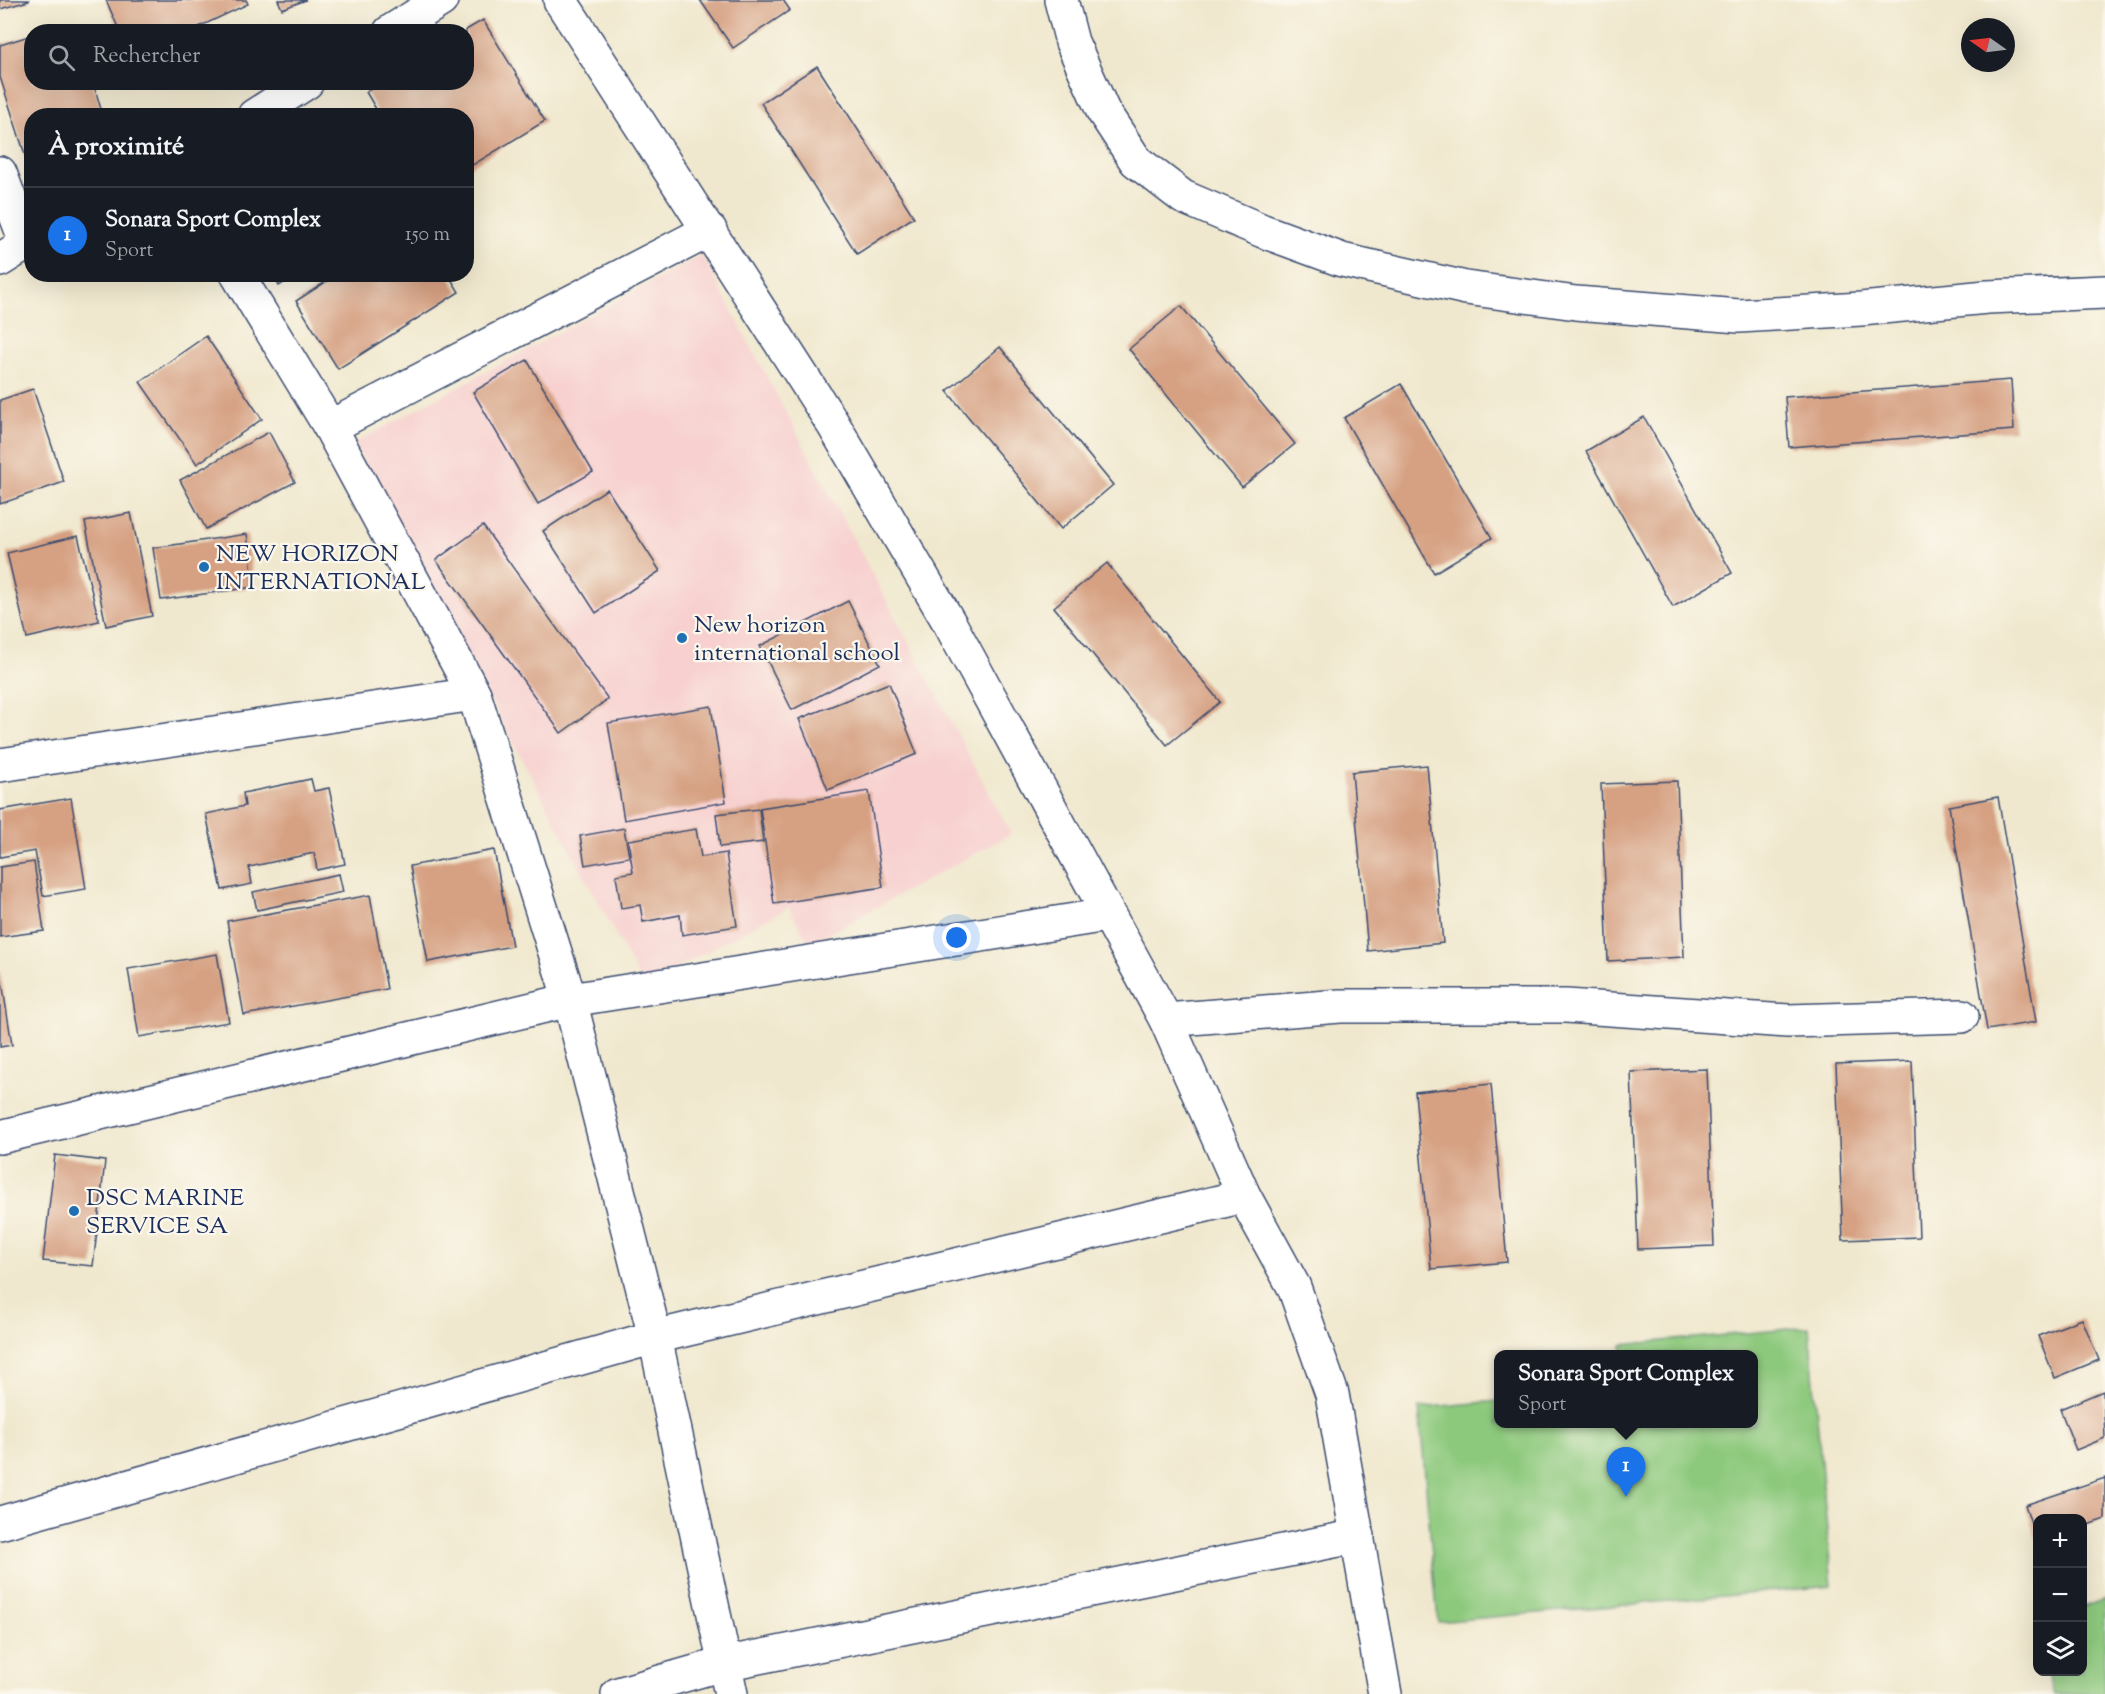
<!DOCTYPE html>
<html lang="fr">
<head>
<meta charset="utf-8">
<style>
  :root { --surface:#171b24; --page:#20242c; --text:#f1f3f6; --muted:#9ea1a6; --line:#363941; --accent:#1a73e8 }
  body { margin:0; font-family:"Sorts Mill Goudy",serif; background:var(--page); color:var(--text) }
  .controls { position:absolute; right:18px; bottom:18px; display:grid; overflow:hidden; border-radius:12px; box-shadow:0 6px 24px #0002 }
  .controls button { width:54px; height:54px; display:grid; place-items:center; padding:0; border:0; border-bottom:2px solid var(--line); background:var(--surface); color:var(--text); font:30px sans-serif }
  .compass { position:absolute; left:1961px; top:18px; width:54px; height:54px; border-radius:50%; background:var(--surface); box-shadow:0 6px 24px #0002; rotate:284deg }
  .you { position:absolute; left:957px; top:938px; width:21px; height:21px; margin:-15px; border:4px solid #fff; border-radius:50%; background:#1a73e8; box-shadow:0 0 0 9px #1a73e833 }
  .badge { display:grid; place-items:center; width:39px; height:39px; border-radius:50%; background:var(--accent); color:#fff; font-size:20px; font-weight:700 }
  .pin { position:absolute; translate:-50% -50px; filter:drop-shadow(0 2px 3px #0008) }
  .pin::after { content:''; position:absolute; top:32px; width:21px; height:18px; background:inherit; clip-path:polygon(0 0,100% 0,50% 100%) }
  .popup { position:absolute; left:1494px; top:1350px; width:264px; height:78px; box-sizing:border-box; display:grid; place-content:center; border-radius:12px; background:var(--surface); filter:drop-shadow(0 2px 4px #0005); font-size:20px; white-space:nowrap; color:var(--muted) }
  .popup b { font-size:22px; color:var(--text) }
  .popup::after { content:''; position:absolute; left:50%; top:100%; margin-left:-12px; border:12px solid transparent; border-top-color:var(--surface) }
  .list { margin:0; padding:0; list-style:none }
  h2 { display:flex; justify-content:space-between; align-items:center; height:78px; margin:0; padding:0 24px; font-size:26px }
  h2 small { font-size:20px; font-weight:400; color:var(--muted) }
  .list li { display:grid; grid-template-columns:39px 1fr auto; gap:18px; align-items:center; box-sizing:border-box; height:96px; padding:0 24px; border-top:2px solid var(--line) }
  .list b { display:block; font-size:22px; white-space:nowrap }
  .list p { margin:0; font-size:20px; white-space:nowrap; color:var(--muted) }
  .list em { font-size:20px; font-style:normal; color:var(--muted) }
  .icon { flex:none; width:33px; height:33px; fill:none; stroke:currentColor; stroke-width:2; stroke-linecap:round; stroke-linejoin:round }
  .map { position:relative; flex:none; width:2105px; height:1694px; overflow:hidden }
  .search { position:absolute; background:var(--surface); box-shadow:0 6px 24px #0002; left:24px; top:24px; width:450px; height:66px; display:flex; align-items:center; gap:15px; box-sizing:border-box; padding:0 21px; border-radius:24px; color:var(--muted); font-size:22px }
  .panel { position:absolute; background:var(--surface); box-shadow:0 6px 24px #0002; left:24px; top:108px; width:450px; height:174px; border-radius:24px }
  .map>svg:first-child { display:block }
  .built { fill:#f7d0cf }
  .green { fill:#8dc97d; stroke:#547c6e; stroke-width:1.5 }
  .building { fill:#d6a082 }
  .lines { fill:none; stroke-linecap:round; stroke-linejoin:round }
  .minor-casing { stroke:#3b4b6f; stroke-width:36 }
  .minor { stroke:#fff; stroke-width:33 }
  .poi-dot { fill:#1f6fb2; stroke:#fbf7ec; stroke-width:2 }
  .labels { text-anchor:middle; stroke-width:4.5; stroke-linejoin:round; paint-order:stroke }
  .poi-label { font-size:24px; fill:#1b2f5e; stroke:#fbf7ec; text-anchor:start }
</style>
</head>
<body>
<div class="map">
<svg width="2105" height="1694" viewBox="0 0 2105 1694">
  <rect width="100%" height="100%" fill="#fbf7ec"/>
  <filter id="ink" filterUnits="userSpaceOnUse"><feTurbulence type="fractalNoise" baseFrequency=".0167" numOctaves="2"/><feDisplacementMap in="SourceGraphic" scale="12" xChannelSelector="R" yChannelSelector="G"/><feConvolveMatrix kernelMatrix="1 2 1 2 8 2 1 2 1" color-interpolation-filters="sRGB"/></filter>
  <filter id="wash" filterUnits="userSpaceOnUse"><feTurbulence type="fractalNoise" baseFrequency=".008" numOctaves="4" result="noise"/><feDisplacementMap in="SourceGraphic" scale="24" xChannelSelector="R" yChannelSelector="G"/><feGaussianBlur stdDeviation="1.35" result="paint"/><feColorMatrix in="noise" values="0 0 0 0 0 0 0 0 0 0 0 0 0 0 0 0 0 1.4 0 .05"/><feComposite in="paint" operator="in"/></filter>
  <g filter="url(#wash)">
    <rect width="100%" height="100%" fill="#f0e8ce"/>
    <!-- built -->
    <path class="built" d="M702 255 1011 834 809 944 789 907 643 986 354 443Z"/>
    <!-- green -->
    <g class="green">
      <path d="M1809 1327 1832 1586 1438 1622 1419 1408 1498 1401V1424H1754V1354H1623L1622 1345Z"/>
      <path d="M2105 1599V1694H2054L2046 1672H2082L2083 1607Z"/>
    </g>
    <g id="blocks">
      <!-- building -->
      <g class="building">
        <path d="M0 0H29V1L0 9Z"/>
        <path d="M106 0H246L248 4 188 32H120Z"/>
        <path d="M278 0H306L282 9Z"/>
        <path d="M700 0H783L790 10 733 48Z"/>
        <path d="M483 20 545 121 466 169V116H380L366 92 382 82H466V30Z"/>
        <path d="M64 25 66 32H44V31Z"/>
        <path d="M32 35V82H93L103 116H32V166L29 167 0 77V45Z"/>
        <path d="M817 66 914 217 857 254 761 103Z"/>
        <path d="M272 274H298L279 286Z"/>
        <path d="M338 274H448L459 292 338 369 296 301Z"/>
        <path d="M1181 306 1295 444 1242 487 1129 349Z"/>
        <path d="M206 336 262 419 197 464 140 382Z"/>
        <path d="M1000 347 1113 485 1061 529 947 391Z"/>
        <path d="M527 360 593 472 538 504 473 392Z"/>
        <path d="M2011 380 2014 430 1789 447 1785 397Z"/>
        <path d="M1401 384 1492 538 1434 573 1344 418Z"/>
        <path d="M33 389 64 482 0 504V400Z"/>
        <path d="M1644 417 1732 573 1673 607 1586 451Z"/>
        <path d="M269 432 295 482 206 529 180 480Z"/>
        <path d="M607 489 660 571 596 613 543 531Z"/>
        <path d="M131 513 152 616 106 626 85 522Z"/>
        <path d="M483 526 608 699 561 733 436 560Z"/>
        <path d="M247 534 254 587 161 600 153 548Z"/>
        <path d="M78 536 99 621 27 638 7 553Z"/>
        <path d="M1107 563 1220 702 1167 745 1054 607Z"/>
        <path d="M848 601 880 664 792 710 760 646Z"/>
        <path d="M889 683 917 754 828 790 799 719Z"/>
        <path d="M711 706 726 802 624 820 608 723Z"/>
        <path d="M1427 765 1443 943 1368 951 1352 772Z"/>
        <path d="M311 779 314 791 329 788 345 864 317 870 314 853 249 867 252 884 222 890 206 814 245 806 243 793Z"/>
        <path d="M1677 781 1684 957 1608 961 1601 784Z"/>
        <path d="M869 791 883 887 774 904 760 808Z"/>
        <path d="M1998 797 2036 1022 1987 1030 1949 806Z"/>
        <path d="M71 798 86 889 43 896 35 851 0 857V810Z"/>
        <path d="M759 809 763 842 720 847 716 814Z"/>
        <path d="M624 828 629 857 585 865 580 836Z"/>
        <path d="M696 829 701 857 726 853 737 926 682 935 680 915 643 922 640 905 621 908 616 875 633 872 628 840Z"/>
        <path d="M494 850 512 946 428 962 410 866Z"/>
        <path d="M34 862 44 931 0 937V867Z"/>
        <path d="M339 874 343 892 257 910 253 892Z"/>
        <path d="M370 895 387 989 244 1015 227 921Z"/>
        <path d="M217 954 229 1022 139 1037 128 969Z"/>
        <path d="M0 969 12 1045 0 1047Z"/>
        <path d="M1912 1061 1919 1237 1843 1240 1836 1064Z"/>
        <path d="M1707 1069 1714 1246 1638 1249 1631 1072Z"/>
        <path d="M1491 1084 1507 1262 1431 1269 1415 1092Z"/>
        <path d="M55 1155 105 1161 93 1266 43 1261Z"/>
        <path d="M2082 1319 2099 1360 2055 1378 2038 1336Z"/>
        <path d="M2103 1391 2105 1438 2076 1450 2060 1409Z"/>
        <path d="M2105 1478V1519L2082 1527V1518H2037V1541L2025 1505Z"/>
      </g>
    </g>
  </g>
  <g filter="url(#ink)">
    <use href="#blocks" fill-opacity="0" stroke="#3b4b6f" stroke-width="1.5"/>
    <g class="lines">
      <defs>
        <g id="minor">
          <path d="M560 0 833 424 950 624 1166 1020 1244 1196 1294 1287 1332 1394 1385 1694"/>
          <path d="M1061 0 1072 42 1103 111 1136 161 1183 197 1263 231 1342 260 1466 288 1576 303 1739 316 1861 309 1987 297 2105 292"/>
          <path d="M390 32 441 0"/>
          <path d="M254 116 307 82"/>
          <path d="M0 173 26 242"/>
          <path d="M0 260 32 240"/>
          <path d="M237 274 330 427 474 694"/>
          <path d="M330 427 710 230"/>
          <path d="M0 765 474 694 570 1000 1107 915"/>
          <path d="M1166 1020 1340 1006H1566L1788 1021 1962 1016"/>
          <path d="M0 1137 570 1000 655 1337 731 1694"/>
          <path d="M0 1523 655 1337 1244 1196"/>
          <path d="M618 1694 723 1664 1358 1536"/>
        </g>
      </defs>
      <!-- minor casing -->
      <use href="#minor" class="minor-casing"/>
      <!-- minor -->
      <use href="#minor" class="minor"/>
    </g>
  </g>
  <!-- markers -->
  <g class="poi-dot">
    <circle cx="204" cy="567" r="6"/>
    <circle cx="682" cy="638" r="6"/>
    <circle cx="74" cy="1211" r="6"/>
  </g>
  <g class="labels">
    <!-- poi labels -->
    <g class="poi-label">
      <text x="216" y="561">NEW HORIZON<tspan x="216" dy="28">INTERNATIONAL</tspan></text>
      <text x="694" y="632">New horizon<tspan x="694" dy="28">international school</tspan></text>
      <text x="86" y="1205">DSC MARINE<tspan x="86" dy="28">SERVICE SA</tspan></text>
    </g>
  </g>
</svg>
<div class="controls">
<button>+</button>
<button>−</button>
<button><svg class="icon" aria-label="layers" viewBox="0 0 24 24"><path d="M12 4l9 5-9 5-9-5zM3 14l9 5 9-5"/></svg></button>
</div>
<svg class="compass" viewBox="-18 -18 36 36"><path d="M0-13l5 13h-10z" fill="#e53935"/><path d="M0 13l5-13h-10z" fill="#9ea1a6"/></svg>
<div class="you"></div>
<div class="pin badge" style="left:1626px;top:1497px">1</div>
<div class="popup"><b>Sonara Sport Complex</b>Sport</div>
<div class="search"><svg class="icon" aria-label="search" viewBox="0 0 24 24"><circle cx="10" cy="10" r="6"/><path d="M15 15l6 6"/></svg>Rechercher</div>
<section class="panel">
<h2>À proximité<small></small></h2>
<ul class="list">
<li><span class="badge">1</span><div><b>Sonara Sport Complex</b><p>Sport</p></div><em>150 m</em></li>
</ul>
</section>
</div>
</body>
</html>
